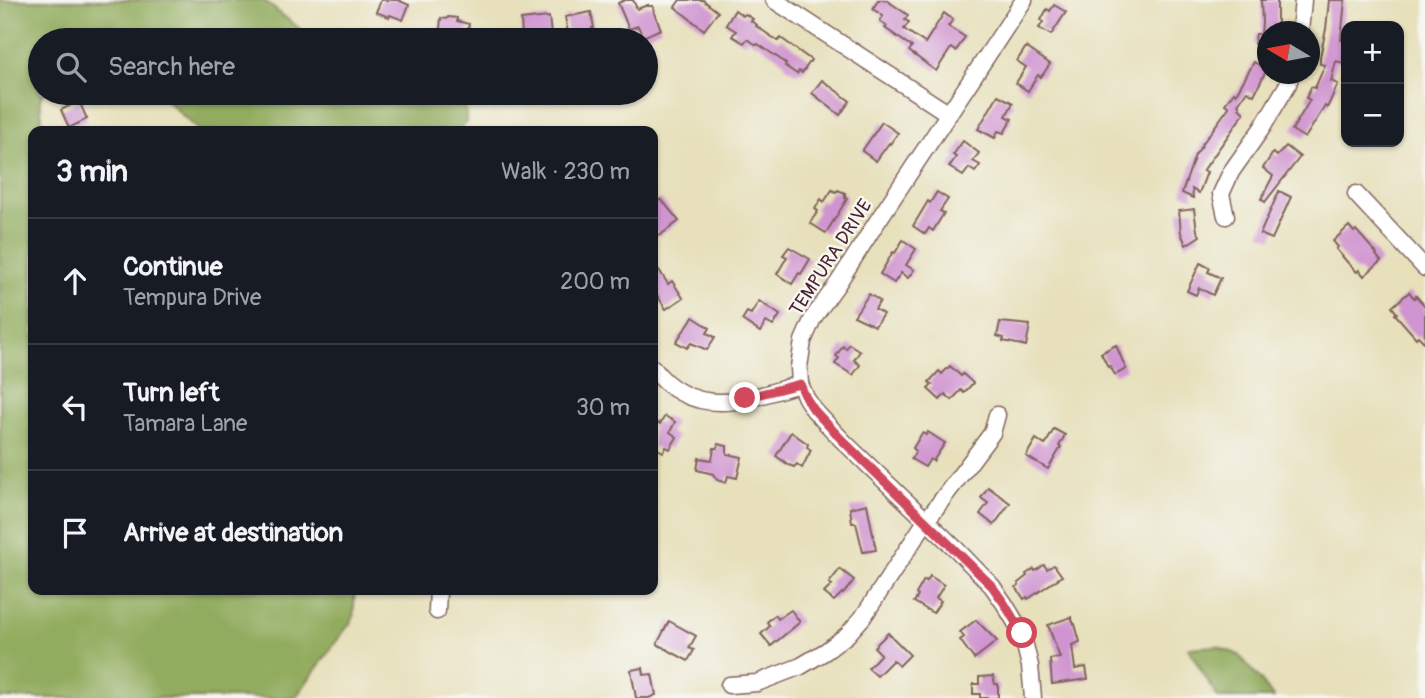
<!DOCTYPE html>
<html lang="en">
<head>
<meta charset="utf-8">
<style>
  :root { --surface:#171b24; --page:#242831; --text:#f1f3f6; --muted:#9ea1a6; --line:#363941 }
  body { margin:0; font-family:Pangolin,sans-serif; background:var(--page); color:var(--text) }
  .controls { position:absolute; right:21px; top:21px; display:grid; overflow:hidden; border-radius:14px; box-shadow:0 2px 5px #0004 }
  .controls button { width:63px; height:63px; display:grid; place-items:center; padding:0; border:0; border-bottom:2px solid var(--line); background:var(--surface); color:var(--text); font:35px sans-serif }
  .compass { position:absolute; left:1257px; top:21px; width:63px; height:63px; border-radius:50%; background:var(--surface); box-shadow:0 2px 5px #0004; rotate:280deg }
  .stop { position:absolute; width:21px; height:21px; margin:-16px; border:5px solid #d1495b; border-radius:50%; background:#fff }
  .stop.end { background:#d1495b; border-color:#fff; box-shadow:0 2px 7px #0008 }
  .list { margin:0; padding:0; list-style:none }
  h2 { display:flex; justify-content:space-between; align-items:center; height:91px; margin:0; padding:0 28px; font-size:30px }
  h2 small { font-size:23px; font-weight:400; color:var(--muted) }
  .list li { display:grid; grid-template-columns:46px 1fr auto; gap:21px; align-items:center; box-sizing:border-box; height:126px; padding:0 28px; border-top:2px solid var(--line) }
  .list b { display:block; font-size:26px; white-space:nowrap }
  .list p { margin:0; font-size:23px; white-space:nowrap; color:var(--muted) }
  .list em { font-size:23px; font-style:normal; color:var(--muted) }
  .icon { flex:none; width:38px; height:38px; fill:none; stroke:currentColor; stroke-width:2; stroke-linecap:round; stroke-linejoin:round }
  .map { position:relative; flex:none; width:1425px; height:698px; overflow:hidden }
  .search { position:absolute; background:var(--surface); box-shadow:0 2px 5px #0004; left:28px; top:28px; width:630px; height:77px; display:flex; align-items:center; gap:18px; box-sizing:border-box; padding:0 24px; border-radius:38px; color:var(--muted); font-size:26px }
  .panel { position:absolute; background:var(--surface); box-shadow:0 2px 5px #0004; left:28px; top:126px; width:630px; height:469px; border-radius:14px }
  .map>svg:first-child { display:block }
  .forest { fill:#92ac5e; stroke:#6e6644; stroke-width:2 }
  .building { fill:#d094d0 }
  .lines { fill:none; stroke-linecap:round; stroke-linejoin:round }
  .minor-casing { stroke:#81635d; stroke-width:19 }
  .minor { stroke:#fff; stroke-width:16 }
  .route { stroke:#d1495b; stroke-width:9 }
  .labels { text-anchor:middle; stroke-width:5; stroke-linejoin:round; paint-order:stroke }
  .street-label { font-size:19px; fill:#4a1f2b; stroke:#f6f6f2 }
</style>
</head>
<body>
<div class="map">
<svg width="1425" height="698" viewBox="0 0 1425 698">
  <rect width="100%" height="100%" fill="#f6f6f2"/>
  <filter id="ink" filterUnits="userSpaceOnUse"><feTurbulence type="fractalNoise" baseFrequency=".0143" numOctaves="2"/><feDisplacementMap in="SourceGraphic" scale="14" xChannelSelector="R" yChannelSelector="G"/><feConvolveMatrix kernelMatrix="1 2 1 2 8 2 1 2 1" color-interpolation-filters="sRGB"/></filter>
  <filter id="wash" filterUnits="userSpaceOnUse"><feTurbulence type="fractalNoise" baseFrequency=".00686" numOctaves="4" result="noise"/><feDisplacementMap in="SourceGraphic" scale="28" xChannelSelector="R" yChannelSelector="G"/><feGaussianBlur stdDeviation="1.57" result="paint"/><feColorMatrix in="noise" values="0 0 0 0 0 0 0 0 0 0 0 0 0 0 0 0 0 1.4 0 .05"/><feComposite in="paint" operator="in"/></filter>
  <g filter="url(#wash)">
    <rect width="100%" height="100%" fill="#e7e0bb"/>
    <!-- forest -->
    <g class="forest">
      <path d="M0 0H263L309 36 322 40H40V93H44L40 99 43 131H33V590H355L353 619 295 698H0Z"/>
      <path d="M159 93H465L466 122 458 131H199Z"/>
      <path d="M1217 646 1239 655 1259 678 1274 698H1218L1188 648Z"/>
    </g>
    <g id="blocks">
      <!-- building -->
      <g class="building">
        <path d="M381 0H398L409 5 403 20 390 15 389 17 376 12Z"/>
        <path d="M625 0H633L637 9 648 5V6H653L654 13 661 29 643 37 638 26 629 29 618 3Z"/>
        <path d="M680 0H703L718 12 704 30 675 7Z"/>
        <path d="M878 0H886L908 15 905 20 909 22 904 29 925 43 944 13 953 20 948 26 965 37 956 51 951 48 936 71 909 51 912 47 885 28 887 26 880 21 883 16 873 9Z"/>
        <path d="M1261 0H1277V32H1268V55L1258 54 1259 45 1254 44 1256 34H1261L1262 23Z"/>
        <path d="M1329 0H1345L1341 40 1346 41V46L1343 63 1336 61 1331 81 1338 84 1327 108 1325 106 1305 138 1292 130 1310 100 1306 98 1311 87 1315 88 1325 65 1320 64V57L1326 29Z"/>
        <path d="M1054 5 1066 12 1051 35 1039 28 1043 22 1041 20 1047 9 1050 11Z"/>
        <path d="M735 10 743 16 745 14 753 19 751 21 757 25 756 26 778 41 781 38 811 60 802 73 799 71 797 74 785 66 786 64 780 59 758 44 757 45 747 39 744 43 732 36 736 31 726 25Z"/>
        <path d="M591 12 594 28H592L593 33 569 38 565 17Z"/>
        <path d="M448 17 457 18V21L469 24 466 40 456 38V40H439L441 18 447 19Z"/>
        <path d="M549 17 551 34 544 35V40H530V36H522L521 20Z"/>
        <path d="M1026 47 1050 64 1041 77 1038 75 1028 91 1016 83 1026 67 1017 61Z"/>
        <path d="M1254 62 1267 69 1254 95 1247 91 1238 104 1240 106 1239 108 1244 113 1203 171 1207 172 1199 193 1192 189 1193 198 1182 193 1195 155 1201 147H1200L1229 107 1225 104 1234 92 1236 94Z"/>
        <path d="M822 80 850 101 840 115 812 93Z"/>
        <path d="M998 95 1013 103 1006 116 1012 119 1004 133 998 131 995 138 978 129Z"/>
        <path d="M79 101 87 119 69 128 61 110Z"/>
        <path d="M882 122 898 133 890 144 889 143 876 161 862 151Z"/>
        <path d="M963 141 979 153 973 161 980 165 975 172 969 168 963 176 949 167 956 157 953 155Z"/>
        <path d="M1286 146 1300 157 1265 202 1261 199 1273 176 1263 168 1273 153 1277 156Z"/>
        <path d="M832 190 836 192 838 190 845 193V198L847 199 826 233 810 223 818 211 815 209 821 199 824 202Z"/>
        <path d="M1279 191 1291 197 1272 239 1260 234Z"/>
        <path d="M937 192 948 199 940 211 944 213 933 231 929 228 925 234 913 226 928 201 930 203Z"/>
        <path d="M661 199 679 221 659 236 653 227V205Z"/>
        <path d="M1194 209 1197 231 1200 236 1186 245 1181 233 1179 211Z"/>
        <path d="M1349 226 1354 232 1356 230 1377 254 1376 255 1381 261 1364 276 1359 270 1357 272 1348 263 1336 249 1338 247 1333 241Z"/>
        <path d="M903 240 916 249 906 265 914 270 908 278 901 273 894 283 880 274 893 252 895 253Z"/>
        <path d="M789 247 810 259 801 274 799 273 792 284 777 274 787 257 783 255Z"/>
        <path d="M1200 263 1210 268 1208 272 1221 278 1213 295 1199 288 1196 295 1187 291Z"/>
        <path d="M659 270 668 284 672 281 683 298 666 309 653 289V274Z"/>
        <path d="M1409 292 1414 298 1416 296 1425 306V343L1418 336 1416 338 1395 314 1397 313 1392 307Z"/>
        <path d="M869 294 880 301 875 309 883 314 875 326 854 316Z"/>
        <path d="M759 301 780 315 773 326 766 322 760 332 742 320 747 312 751 314Z"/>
        <path d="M693 317 710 328 707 333 715 337 707 350 691 343 687 348 676 342Z"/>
        <path d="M1000 322 1030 325 1026 346 1003 341 1004 338 997 336Z"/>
        <path d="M849 344 860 351 854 360 860 365 853 375 835 364 839 358 836 356 843 346 846 349Z"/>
        <path d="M1116 345 1126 369 1115 375 1110 366 1108 367 1101 353Z"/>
        <path d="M950 366 961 376 963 374 973 383 964 393 961 390 952 400 945 394 940 400 928 389 932 385 929 382 939 371 942 374Z"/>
        <path d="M665 416 675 422 670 432 677 437 670 449 666 447 663 452 653 446V420L660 424Z"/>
        <path d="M1054 429 1065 435 1059 446 1061 447 1048 469 1026 456 1036 439 1045 445Z"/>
        <path d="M791 432 808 444 807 447 811 450 802 468 797 464 794 467 789 465 776 456Z"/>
        <path d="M928 432 945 443 933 461 930 459 925 467 911 459 916 451 913 448 922 433 926 435Z"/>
        <path d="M718 444 727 446V454L742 457 737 478 728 476 726 483 717 480 713 474 697 470 699 458 712 460 714 448H717Z"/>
        <path d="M988 487 1010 503 994 525 980 514 988 503 981 498Z"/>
        <path d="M867 504 876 550 863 552 856 523H852L850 508Z"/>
        <path d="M1044 565 1047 569 1054 565 1062 576 1028 599 1027 597 1024 599 1016 587 1019 585 1018 583 1027 576 1026 574 1034 569 1035 571Z"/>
        <path d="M840 569 854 580 843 594 842 593 834 601 824 593 832 585 829 583Z"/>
        <path d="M930 576 944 585 936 598 941 601 933 613 914 602 918 596 916 594 924 580 927 581Z"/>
        <path d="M791 610 800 622 771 646 761 634 770 626 767 622 775 615 778 619Z"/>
        <path d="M1071 617 1074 624H1075L1080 642 1072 645 1075 669 1086 667 1088 679 1052 684 1050 659 1060 658 1048 625Z"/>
        <path d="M976 620 997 641 974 659 960 640 964 637 960 632Z"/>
        <path d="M669 621 696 636 689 648 694 650 688 661 657 644Z"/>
        <path d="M888 633 910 655 899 666 893 660 877 676 868 668 881 654 874 647Z"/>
        <path d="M643 668 644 675 652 674 656 695 649 698H636L631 670Z"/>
        <path d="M993 676 995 684H998V698H980V694H973V684H979V677Z"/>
      </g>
    </g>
  </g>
  <g filter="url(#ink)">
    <use href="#blocks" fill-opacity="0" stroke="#81635d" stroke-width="2"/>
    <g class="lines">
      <defs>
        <g id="minor">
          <path d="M774 0 949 114"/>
          <path d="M1024 0 875 225 838 283 813 318 803 341 799 367 800 384 806 398 814 410 842 440 958 551 992 586 1004 603 1022 633 1030 666 1033 698"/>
          <path d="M1300 32 1303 0"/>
          <path d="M1356 194 1425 268"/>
          <path d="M1226 216 1221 194 1231 172 1262 128 1288 84 1291 74"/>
          <path d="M653 368C668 389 692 402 719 402 743 403 777 390 800 384"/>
          <path d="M437 611 438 590"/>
          <path d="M729 685 757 683 801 666 826 651 847 635 863 617 926 521 992 433 997 415"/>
        </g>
      </defs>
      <!-- minor casing -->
      <use href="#minor" class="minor-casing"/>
      <!-- minor -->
      <use href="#minor" class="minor"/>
    </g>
  </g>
  <g class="lines" filter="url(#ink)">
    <!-- route -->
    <path class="route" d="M745 398 800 384 806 398 814 410 842 440 992 586 1004 603 1022 633"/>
  </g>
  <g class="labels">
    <!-- street labels -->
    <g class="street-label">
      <text transform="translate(830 257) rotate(-57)" y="7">TEMPURA DRIVE</text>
    </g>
  </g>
</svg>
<div class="controls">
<button>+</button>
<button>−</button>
</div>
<svg class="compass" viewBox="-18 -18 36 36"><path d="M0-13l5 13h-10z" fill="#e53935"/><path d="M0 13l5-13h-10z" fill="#9ea1a6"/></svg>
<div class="stop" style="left:1022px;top:633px"></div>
<div class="stop end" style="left:745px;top:398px"></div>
<div class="search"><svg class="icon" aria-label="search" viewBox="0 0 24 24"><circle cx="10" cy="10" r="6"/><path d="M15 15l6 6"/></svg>Search here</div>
<section class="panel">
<h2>3 min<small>Walk · 230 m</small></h2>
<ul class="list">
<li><svg class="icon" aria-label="ahead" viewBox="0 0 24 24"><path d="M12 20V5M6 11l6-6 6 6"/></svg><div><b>Continue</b><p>Tempura Drive</p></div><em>200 m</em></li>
<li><svg class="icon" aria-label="left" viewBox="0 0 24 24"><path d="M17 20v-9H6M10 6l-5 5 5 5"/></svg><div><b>Turn left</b><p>Tamara Lane</p></div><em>30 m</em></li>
<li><svg class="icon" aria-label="arrive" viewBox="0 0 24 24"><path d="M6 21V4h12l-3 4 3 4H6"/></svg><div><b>Arrive at destination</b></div></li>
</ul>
</section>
</div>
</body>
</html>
